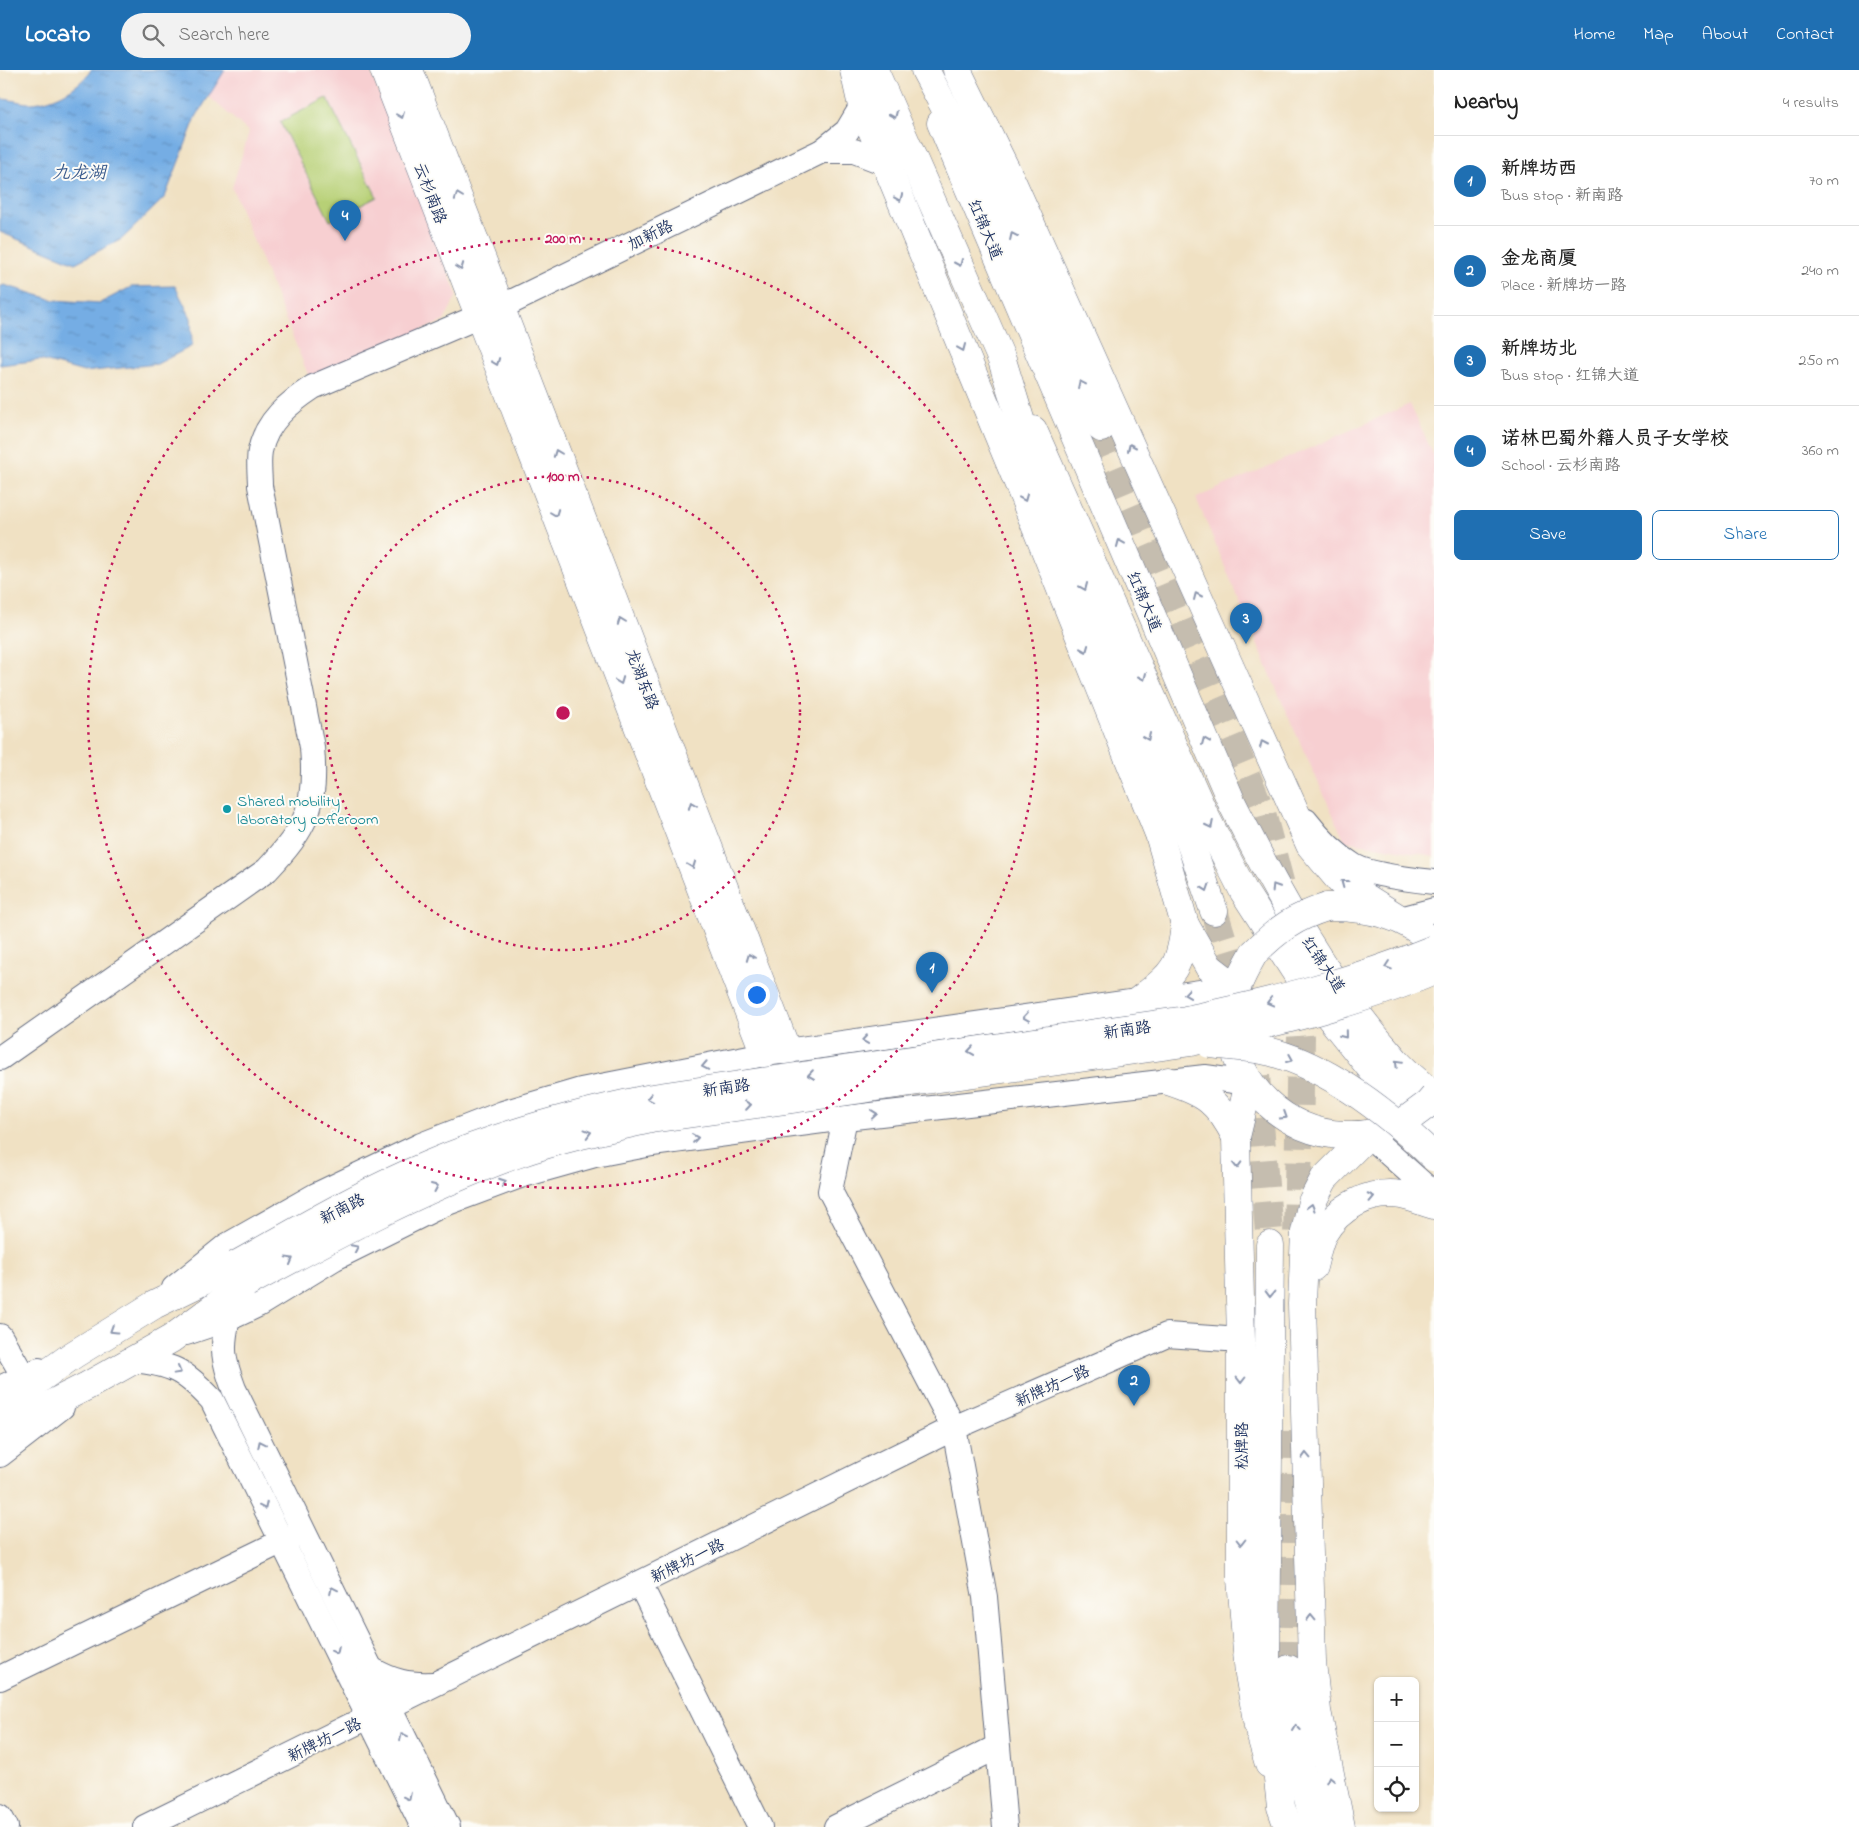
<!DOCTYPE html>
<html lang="en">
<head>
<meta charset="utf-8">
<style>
  :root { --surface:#fff; --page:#f2f2f2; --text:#222; --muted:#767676; --line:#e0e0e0; --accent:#1f6fb2 }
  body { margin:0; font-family:"Indie Flower","LXGW WenKai TC",sans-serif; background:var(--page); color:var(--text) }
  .controls { position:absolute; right:15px; bottom:15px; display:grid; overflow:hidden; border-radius:8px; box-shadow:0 1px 4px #0004 }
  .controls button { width:45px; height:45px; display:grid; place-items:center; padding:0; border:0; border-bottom:1px solid var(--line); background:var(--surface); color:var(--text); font:25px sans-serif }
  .you { position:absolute; left:756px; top:924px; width:18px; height:18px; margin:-12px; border:4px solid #fff; border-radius:50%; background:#1a73e8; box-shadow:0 0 0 8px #1a73e833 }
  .badge { display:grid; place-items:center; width:32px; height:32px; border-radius:50%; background:var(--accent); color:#fff; font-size:16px; font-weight:700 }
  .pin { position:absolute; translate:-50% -41px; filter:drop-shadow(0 1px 2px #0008) }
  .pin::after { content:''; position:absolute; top:26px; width:18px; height:15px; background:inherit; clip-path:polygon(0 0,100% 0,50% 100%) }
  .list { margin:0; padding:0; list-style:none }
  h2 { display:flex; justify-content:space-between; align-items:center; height:65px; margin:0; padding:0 20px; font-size:21px }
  h2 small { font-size:16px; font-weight:400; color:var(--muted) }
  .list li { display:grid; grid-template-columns:32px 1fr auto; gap:15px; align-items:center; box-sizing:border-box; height:90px; padding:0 20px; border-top:1px solid var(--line) }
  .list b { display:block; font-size:19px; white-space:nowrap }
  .list p { margin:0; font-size:16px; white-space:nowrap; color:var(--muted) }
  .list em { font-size:16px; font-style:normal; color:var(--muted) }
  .actions { display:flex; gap:10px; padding:15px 20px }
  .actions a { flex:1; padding:11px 0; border:1px solid var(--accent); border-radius:8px; text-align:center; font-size:18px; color:var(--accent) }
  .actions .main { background:var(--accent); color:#fff }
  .icon { flex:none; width:28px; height:28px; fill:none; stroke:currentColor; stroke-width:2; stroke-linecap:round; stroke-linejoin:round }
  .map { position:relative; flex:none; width:1434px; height:1757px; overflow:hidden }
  header { display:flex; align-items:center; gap:30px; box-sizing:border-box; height:70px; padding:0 25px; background:var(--accent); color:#fff }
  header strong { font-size:24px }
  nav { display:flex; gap:28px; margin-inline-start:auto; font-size:18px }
  .search { width:350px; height:45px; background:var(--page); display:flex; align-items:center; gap:12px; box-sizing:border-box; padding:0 18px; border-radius:28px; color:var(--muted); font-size:19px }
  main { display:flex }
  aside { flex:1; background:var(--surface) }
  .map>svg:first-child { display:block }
  .built { fill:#f7cfd1 }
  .green { fill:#b7d076; stroke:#69806a }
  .water { fill:url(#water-ripples); stroke:#486ea1 }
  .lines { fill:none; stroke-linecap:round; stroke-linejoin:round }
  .highway-tunnel { stroke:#c5bdaf; stroke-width:28; stroke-dasharray:28 14; stroke-linecap:butt }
  .minor-casing { stroke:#666d81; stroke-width:26 }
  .major-casing { stroke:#666d81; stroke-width:29 }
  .highway-casing { stroke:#666d81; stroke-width:29 }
  .minor { stroke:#fff; stroke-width:24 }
  .major { stroke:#fff; stroke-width:28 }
  .highway { stroke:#fff; stroke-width:28 }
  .major-bridge-casing { stroke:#666d81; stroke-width:29; stroke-linecap:butt }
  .major-bridge { stroke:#fff; stroke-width:28 }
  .oneway { stroke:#8d97ae }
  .ring { fill:none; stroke:#c2185b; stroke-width:2.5; stroke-dasharray:2.5 5 }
  .culture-dot { fill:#0f9aa8; stroke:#fdfcf7; stroke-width:2 }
  .labels { text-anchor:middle; stroke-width:4; stroke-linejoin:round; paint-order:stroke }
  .street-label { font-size:16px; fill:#1b2f5e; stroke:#fdfcf7 }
  .culture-label { font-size:16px; fill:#0d838f; stroke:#fdfcf7; text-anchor:start }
  .water-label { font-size:18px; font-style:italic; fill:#3a5b8d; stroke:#fdfcf7 }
  .centre { fill:#c2185b; stroke:#fdfcf7; stroke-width:2.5 }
  .ring-label { font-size:15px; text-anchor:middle; font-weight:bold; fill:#c2185b; stroke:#fdfcf7; stroke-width:4; stroke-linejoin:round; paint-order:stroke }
</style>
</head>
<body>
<header>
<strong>Locato</strong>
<div class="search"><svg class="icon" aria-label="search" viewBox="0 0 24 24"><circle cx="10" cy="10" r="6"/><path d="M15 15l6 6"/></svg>Search here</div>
<nav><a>Home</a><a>Map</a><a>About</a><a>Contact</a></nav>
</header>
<main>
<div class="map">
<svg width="1434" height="1757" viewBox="0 0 1434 1757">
  <defs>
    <pattern id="water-ripples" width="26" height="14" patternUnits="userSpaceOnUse" patternTransform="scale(1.25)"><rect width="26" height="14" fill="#75ade4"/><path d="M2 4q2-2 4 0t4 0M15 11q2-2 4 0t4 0" fill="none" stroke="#5f8dbc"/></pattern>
  </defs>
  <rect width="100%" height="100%" fill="#fdfcf7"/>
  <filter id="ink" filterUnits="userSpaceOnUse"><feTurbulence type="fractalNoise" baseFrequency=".02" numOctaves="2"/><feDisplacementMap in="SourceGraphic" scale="10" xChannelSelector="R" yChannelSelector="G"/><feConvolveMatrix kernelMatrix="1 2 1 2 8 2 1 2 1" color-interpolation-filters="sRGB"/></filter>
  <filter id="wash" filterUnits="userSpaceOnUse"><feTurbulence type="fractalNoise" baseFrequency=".0096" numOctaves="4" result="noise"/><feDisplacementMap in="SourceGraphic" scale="20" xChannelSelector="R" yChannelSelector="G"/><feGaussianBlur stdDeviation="1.12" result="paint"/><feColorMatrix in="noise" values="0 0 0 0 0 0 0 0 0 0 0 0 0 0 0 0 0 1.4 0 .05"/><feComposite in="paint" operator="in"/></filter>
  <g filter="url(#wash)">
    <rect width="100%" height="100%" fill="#f0e1c3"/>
    <!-- built -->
    <g class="built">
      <path d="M225 0H370L457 225 444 251 309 307 232 118 249 62 208 26Z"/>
      <path d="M1410 334 1434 386V786L1345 771 1287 644 1196 428Z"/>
    </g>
    <!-- green -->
    <path class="green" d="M327 28 377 127 330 151 280 52Z"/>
    <!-- water -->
    <g class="water">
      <path d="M91 0H225L196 47 165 127 122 169 75 193 0 162V29C10 29 18 32 27 33 49 34 79 19 91 0Z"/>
      <path d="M4 215 54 230 100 233 131 217 175 216 191 248 192 276 157 294 84 302 40 290 0 295V217Z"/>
    </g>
  </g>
  <g filter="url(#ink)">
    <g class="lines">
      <!-- highway-tunnel -->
      <g class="highway-tunnel">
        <path d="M1101 358 1262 743 1282 819"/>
        <path d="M1214 841 1242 932"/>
        <path d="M1297 924 1301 967 1297 1168"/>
        <path d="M1256 1006 1270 1175"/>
        <path d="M1289 1599 1294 1361"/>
      </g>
      <defs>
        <g id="minor">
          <path d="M822 81H854L885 93"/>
          <path d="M1306 751C1319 768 1336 785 1354 796 1370 805 1415 810 1434 812"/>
          <path d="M1400 849 1434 840"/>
          <path d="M0 988 267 800C307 757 317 737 312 677L260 416C260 405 258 392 260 381 266 351 289 333 313 317L501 237 822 81 847 61 862 36"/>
          <path d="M845 1048 830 1121 954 1358 985 1527 1005 1757"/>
          <path d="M1368 1065 1434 1124"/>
          <path d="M174 1218 226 1176 316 1125 421 1075 503 1043 581 1020 765 984 1235 917"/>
          <path d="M228 1249C221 1278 223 1290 234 1319L448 1757"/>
          <path d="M186 1263 228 1249 258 1235 335 1188 442 1135 520 1106 595 1085 652 1074 845 1048 1205 1007 1249 1013"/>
          <path d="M0 1266 24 1307"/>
          <path d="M132 1290C172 1294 184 1300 212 1330L423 1757"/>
          <path d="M0 1318 39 1300"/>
          <path d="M0 1385 62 1337"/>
          <path d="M640 1514 760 1757"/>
          <path d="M371 1599C394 1612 407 1615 433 1614"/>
          <path d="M0 1608 295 1465"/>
          <path d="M0 1746 6 1757"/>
          <path d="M145 1757 954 1358 1167 1265 1241 1270"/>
          <path d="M836 1757 997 1677"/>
        </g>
        <g id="major">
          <path d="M384 0 765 984"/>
          <path d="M409 0 787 981"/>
          <path d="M854 0 862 36 1019 415 1159 764 1185 855 1209 897 1235 917"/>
          <path d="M957 0 1013 114 1310 775 1341 812 1400 849"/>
          <path d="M941 53 1232 733C1277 823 1327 914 1395 990 1406 1003 1421 1014 1434 1026"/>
          <path d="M1033 360 1205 746 1244 822 1304 915 1377 1006 1434 1060"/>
          <path d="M1327 837C1364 836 1410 845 1434 876"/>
          <path d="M1254 883C1241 906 1228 930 1230 957 1235 1015 1286 1064 1344 1065 1356 1065 1367 1066 1378 1061"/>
          <path d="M1137 932C1172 904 1180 901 1185 855"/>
          <path d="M1168 1011C1205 1023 1218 1031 1236 1067"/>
          <path d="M1249 1013 1236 1067 1241 1270V1509L1249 1604 1258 1656 1269 1694"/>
          <path d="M1313 1197C1316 1186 1318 1173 1323 1164 1338 1137 1370 1120 1401 1125 1412 1127 1423 1132 1434 1135"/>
          <path d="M0 1337 73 1285 154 1235 236 1195"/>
          <path d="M0 1360 87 1316 171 1269 247 1213"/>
          <path d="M1341 1757 1317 1641 1312 1592 1302 1234 1305 1162 1312 1132 1324 1109 1368 1065"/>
        </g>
        <g id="highway">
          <path d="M874 0 1002 290 1040 414 1181 746 1214 841"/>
          <path d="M925 0 1010 161 1101 358"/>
          <path d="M1270 1175 1266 1598 1281 1737 1288 1757"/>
          <path d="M1289 1599 1301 1699 1315 1757"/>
        </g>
      </defs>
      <!-- minor casing -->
      <use href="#minor" class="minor-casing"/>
      <!-- major casing -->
      <use href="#major" class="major-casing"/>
      <!-- highway casing -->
      <use href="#highway" class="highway-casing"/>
      <!-- minor -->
      <use href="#minor" class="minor"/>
      <!-- major -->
      <use href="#major" class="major"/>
      <!-- highway -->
      <use href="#highway" class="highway"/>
      <defs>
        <g id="major-bridge">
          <path d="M1254 883C1278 859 1295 847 1327 837"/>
          <path d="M1210 974C1231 977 1254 977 1275 983 1333 1000 1391 1046 1434 1087"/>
          <path d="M1405 1051 1428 1034 1434 1027"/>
          <path d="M236 1195C299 1160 361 1123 428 1095 500 1064 575 1044 652 1028L1186 950C1270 932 1354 912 1434 879"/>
          <path d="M247 1213C334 1166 421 1119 514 1085 559 1069 605 1059 651 1049L1191 972C1273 953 1356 934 1434 901"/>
        </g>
      </defs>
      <!-- major-bridge casing -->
      <use href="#major-bridge" class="major-bridge-casing"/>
      <!-- major-bridge -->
      <use href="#major-bridge" class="major-bridge"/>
    </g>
    <!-- one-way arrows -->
    <defs><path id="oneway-chevron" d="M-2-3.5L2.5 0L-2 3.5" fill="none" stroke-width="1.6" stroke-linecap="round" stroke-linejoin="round" transform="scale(1.25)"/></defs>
    <g class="oneway">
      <use href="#oneway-chevron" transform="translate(401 45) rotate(69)"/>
      <use href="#oneway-chevron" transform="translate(894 45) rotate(66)"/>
      <use href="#oneway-chevron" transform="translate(458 126) rotate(-111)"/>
      <use href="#oneway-chevron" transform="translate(899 128) rotate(67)"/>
      <use href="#oneway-chevron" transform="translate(1013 166) rotate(-115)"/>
      <use href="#oneway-chevron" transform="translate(959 193) rotate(66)"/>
      <use href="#oneway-chevron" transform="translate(460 197) rotate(69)"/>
      <use href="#oneway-chevron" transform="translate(962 278) rotate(67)"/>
      <use href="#oneway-chevron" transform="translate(496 292) rotate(69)"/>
      <use href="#oneway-chevron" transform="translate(1081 314) rotate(-115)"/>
      <use href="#oneway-chevron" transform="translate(1131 377) rotate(-114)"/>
      <use href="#oneway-chevron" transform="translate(557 383) rotate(-111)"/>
      <use href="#oneway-chevron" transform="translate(1024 428) rotate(68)"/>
      <use href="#oneway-chevron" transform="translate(555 443) rotate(69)"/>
      <use href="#oneway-chevron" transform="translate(1120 473) rotate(-113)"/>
      <use href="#oneway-chevron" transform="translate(1084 517) rotate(67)"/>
      <use href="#oneway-chevron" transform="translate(1197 526) rotate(-114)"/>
      <use href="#oneway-chevron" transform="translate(621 551) rotate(-111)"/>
      <use href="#oneway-chevron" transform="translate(1085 579) rotate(68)"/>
      <use href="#oneway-chevron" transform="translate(1143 607) rotate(66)"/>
      <use href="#oneway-chevron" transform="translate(620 611) rotate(69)"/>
      <use href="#oneway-chevron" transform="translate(1147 667) rotate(67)"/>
      <use href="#oneway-chevron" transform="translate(1205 671) rotate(-113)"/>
      <use href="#oneway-chevron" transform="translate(1263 674) rotate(-114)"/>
      <use href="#oneway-chevron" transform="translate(692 735) rotate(-111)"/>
      <use href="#oneway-chevron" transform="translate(1210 755) rotate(63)"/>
      <use href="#oneway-chevron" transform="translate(692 795) rotate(69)"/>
      <use href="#oneway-chevron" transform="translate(1344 813) rotate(-143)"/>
      <use href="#oneway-chevron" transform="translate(1275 817) rotate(-122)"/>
      <use href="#oneway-chevron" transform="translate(1206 818) rotate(71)"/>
      <use href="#oneway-chevron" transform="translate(750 887) rotate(-111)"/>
      <use href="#oneway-chevron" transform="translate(1388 896) rotate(161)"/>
      <use href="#oneway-chevron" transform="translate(1187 924) rotate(172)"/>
      <use href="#oneway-chevron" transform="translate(1270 932) rotate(165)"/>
      <use href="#oneway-chevron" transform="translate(1026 947) rotate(172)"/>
      <use href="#oneway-chevron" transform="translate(1344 965) rotate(51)"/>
      <use href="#oneway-chevron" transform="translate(865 970) rotate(172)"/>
      <use href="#oneway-chevron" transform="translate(971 981) rotate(172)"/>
      <use href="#oneway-chevron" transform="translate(1290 989) rotate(23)"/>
      <use href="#oneway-chevron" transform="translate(1398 993) rotate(-135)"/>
      <use href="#oneway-chevron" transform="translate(705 996) rotate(169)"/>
      <use href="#oneway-chevron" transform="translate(811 1005) rotate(172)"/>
      <use href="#oneway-chevron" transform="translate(650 1028) rotate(169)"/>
      <use href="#oneway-chevron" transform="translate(748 1035) rotate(-8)"/>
      <use href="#oneway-chevron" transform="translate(874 1044) rotate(-6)"/>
      <use href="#oneway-chevron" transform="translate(1284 1046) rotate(32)"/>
      <use href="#oneway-chevron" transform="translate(588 1063) rotate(-15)"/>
      <use href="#oneway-chevron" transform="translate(695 1068) rotate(-8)"/>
      <use href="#oneway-chevron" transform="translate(1237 1095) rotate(89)"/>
      <use href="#oneway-chevron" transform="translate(503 1112) rotate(-20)"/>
      <use href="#oneway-chevron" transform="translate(435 1117) rotate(-24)"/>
      <use href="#oneway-chevron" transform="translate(1371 1127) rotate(-12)"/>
      <use href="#oneway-chevron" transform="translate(1311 1137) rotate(-74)"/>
      <use href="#oneway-chevron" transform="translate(355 1178) rotate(-26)"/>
      <use href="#oneway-chevron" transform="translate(290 1190) rotate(-29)"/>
      <use href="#oneway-chevron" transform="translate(1270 1224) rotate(91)"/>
      <use href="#oneway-chevron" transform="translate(113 1260) rotate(148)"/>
      <use href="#oneway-chevron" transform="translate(178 1301) rotate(29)"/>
      <use href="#oneway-chevron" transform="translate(1241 1310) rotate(90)"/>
      <use href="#oneway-chevron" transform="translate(261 1374) rotate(-116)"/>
      <use href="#oneway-chevron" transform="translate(1306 1386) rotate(-92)"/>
      <use href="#oneway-chevron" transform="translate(264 1436) rotate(64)"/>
      <use href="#oneway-chevron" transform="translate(1241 1472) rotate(90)"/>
      <use href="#oneway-chevron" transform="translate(333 1520) rotate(-116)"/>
      <use href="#oneway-chevron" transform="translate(1311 1548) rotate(-92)"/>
      <use href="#oneway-chevron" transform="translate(336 1581) rotate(64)"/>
      <use href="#oneway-chevron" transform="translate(1296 1658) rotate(-97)"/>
      <use href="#oneway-chevron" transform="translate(403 1666) rotate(-116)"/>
      <use href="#oneway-chevron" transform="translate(1330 1709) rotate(-102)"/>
      <use href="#oneway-chevron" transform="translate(408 1727) rotate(64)"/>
    </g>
  </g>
  <!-- distance rings -->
  <g class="ring">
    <circle cx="563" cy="643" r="237"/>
    <circle cx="563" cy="643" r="475"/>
  </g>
  <!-- markers -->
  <circle class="culture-dot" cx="227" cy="739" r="5"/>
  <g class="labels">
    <!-- street labels -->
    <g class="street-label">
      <text transform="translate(431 123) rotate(69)" y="6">云杉南路</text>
      <text transform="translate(986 159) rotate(67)" y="6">红锦大道</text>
      <text transform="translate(650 164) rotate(-26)" y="6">加新路</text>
      <text transform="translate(1145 531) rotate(67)" y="6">红锦大道</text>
      <text transform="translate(643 609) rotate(69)" y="6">龙湖东路</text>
      <text transform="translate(1324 894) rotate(56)" y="6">红锦大道</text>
      <text transform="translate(1127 959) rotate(-8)" y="6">新南路</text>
      <text transform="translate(726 1017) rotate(-8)" y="6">新南路</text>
      <text transform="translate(342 1138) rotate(-27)" y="6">新南路</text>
      <text transform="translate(1052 1315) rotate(-24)" y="6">新牌坊一路</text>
      <text transform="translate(1241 1376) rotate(-90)" y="6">松牌路</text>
      <text transform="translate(687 1490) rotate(-26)" y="6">新牌坊一路</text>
      <text transform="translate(324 1669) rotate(-26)" y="6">新牌坊一路</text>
    </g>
    <!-- culture labels -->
    <g class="culture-label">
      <text x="237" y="736">Shared mobility<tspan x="237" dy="18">laboratory cofferoom</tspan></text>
    </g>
    <!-- water labels -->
    <g class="water-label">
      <text x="79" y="108">九龙湖</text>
    </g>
  </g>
  <circle cx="563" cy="643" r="8" class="centre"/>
  <g class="ring-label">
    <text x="563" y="173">200 m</text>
    <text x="563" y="411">100 m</text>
  </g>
</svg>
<div class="controls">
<button>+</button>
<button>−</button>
<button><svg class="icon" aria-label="locate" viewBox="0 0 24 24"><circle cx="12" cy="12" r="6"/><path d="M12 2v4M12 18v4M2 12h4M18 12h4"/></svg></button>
</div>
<div class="you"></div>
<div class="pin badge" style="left:932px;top:923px">1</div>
<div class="pin badge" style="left:1134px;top:1336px">2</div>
<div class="pin badge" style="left:1246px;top:574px">3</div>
<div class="pin badge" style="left:345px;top:171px">4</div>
</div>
<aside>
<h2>Nearby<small>4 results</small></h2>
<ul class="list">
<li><span class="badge">1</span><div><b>新牌坊西</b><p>Bus stop · 新南路</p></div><em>70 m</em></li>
<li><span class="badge">2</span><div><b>金龙商厦</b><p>Place · 新牌坊一路</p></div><em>240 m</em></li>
<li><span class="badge">3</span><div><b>新牌坊北</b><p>Bus stop · 红锦大道</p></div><em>250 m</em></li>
<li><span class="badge">4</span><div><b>诺林巴蜀外籍人员子女学校</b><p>School · 云杉南路</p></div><em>360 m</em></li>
</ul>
<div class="actions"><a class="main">Save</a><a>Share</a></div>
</aside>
</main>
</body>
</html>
